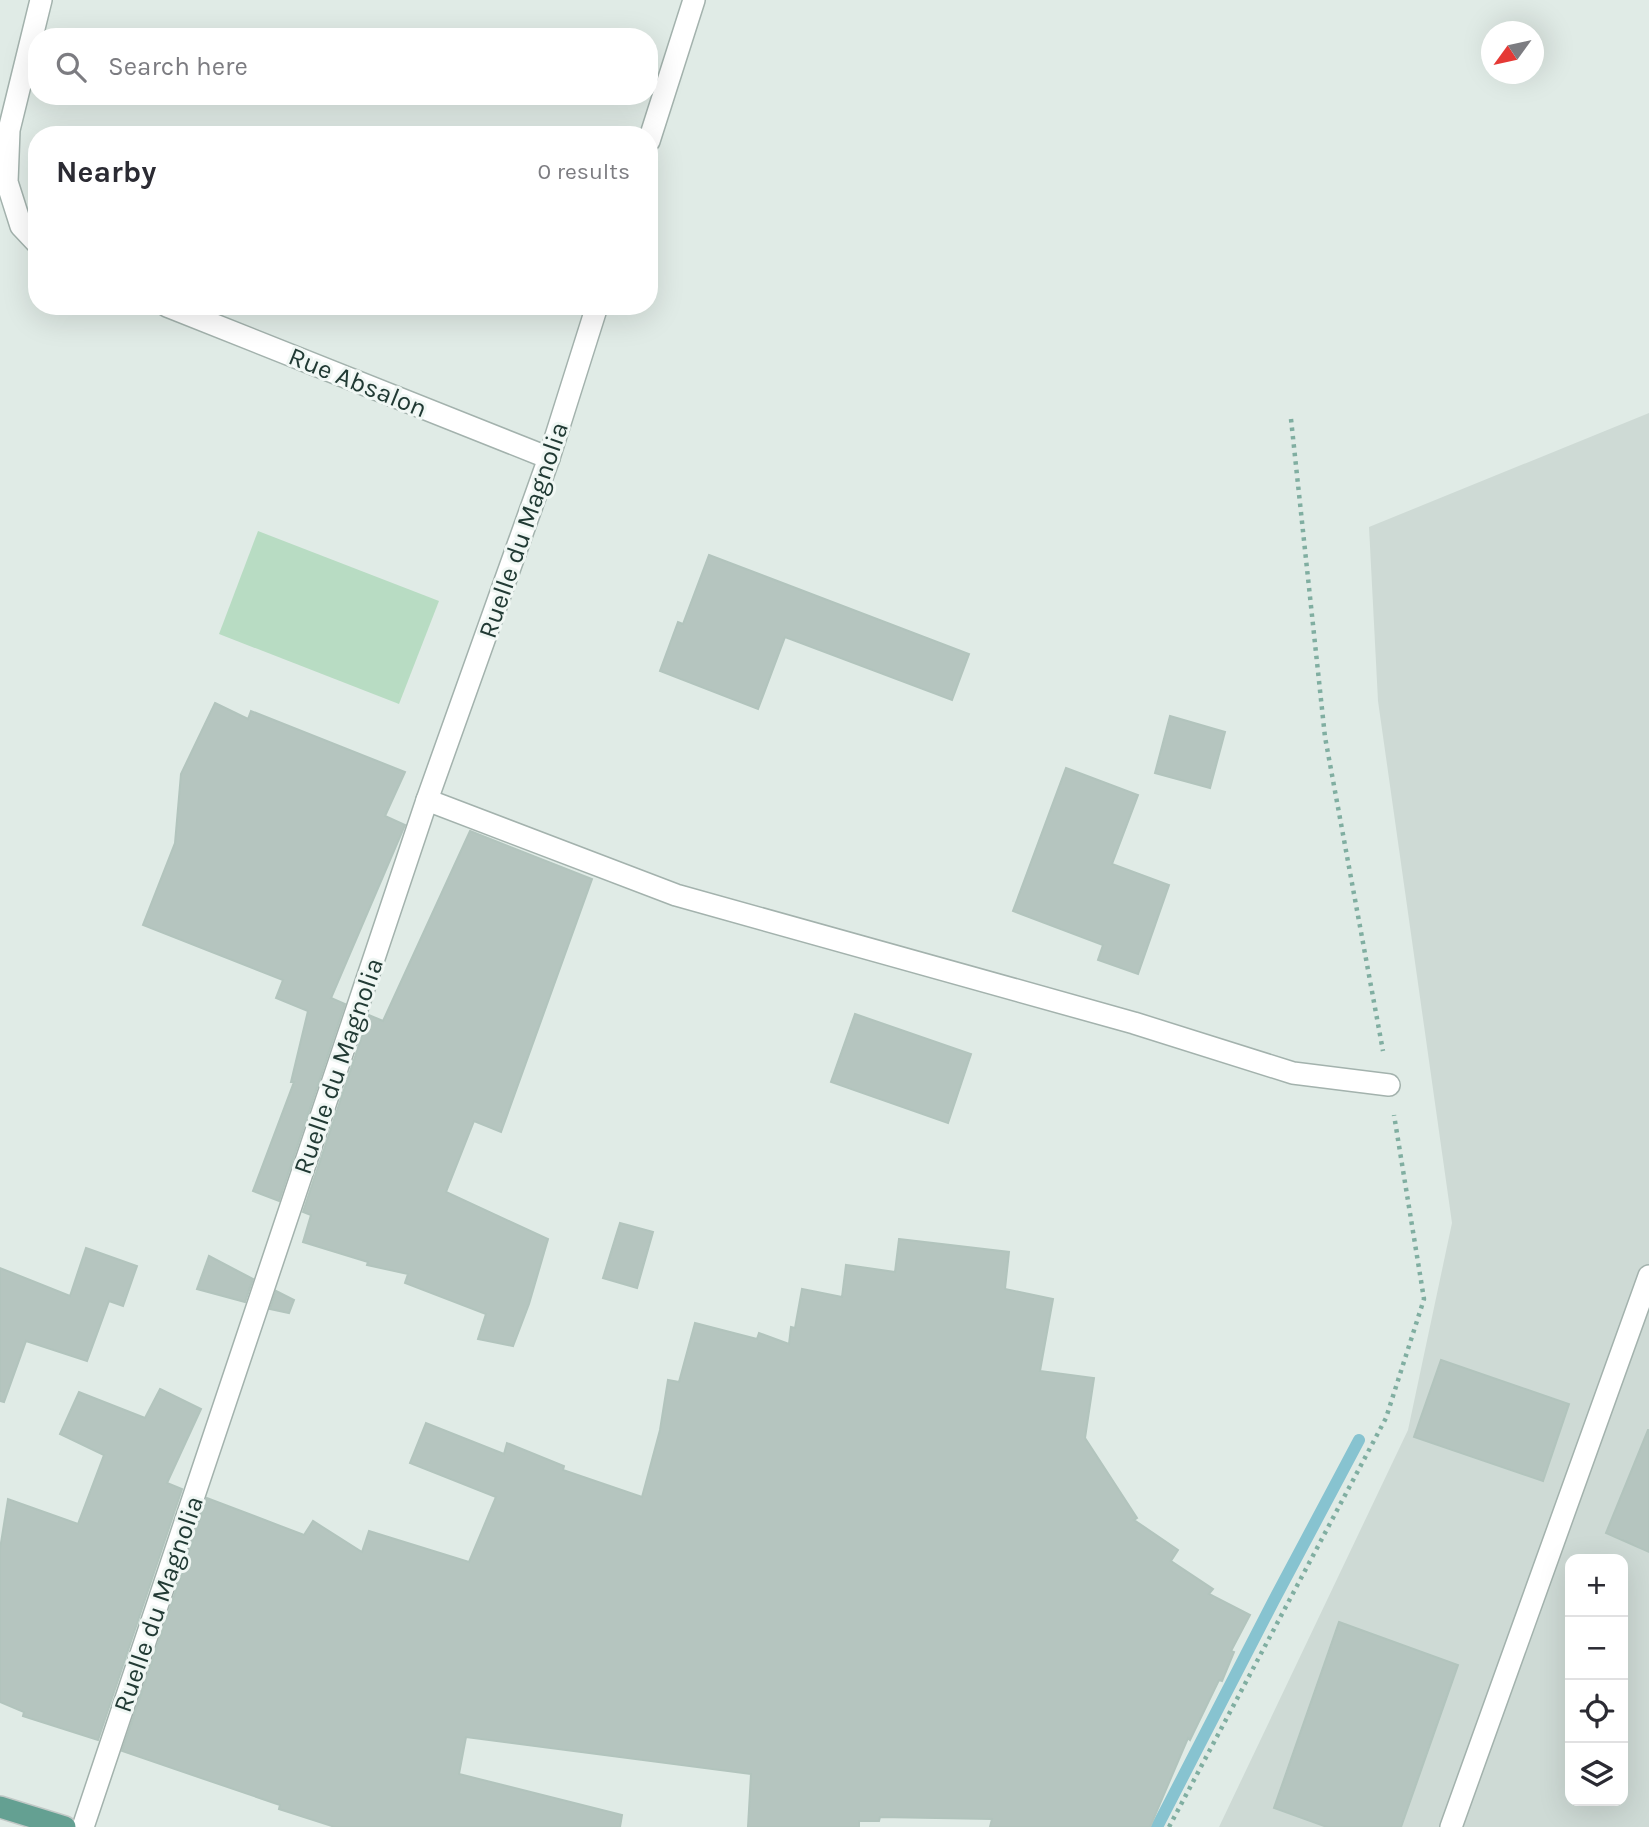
<!DOCTYPE html>
<html lang="en">
<head>
<meta charset="utf-8">
<style>
  :root { --surface:#fff; --page:#f2f2f3; --text:#2b2b33; --muted:#7c7c81; --line:#e1e1e2 }
  body { margin:0; font-family:Karla,sans-serif; background:var(--page); color:var(--text) }
  .controls { position:absolute; right:21px; bottom:21px; display:grid; overflow:hidden; border-radius:14px; box-shadow:0 7px 28px #0002 }
  .controls button { width:63px; height:63px; display:grid; place-items:center; padding:0; border:0; border-bottom:2px solid var(--line); background:var(--surface); color:var(--text); font:35px sans-serif }
  .compass { position:absolute; left:1481px; top:21px; width:63px; height:63px; border-radius:50%; background:var(--surface); box-shadow:0 7px 28px #0002; rotate:237deg }
  .list { margin:0; padding:0; list-style:none }
  h2 { display:flex; justify-content:space-between; align-items:center; height:91px; margin:0; padding:0 28px; font-size:30px }
  h2 small { font-size:23px; font-weight:400; color:var(--muted) }
  .icon { flex:none; width:38px; height:38px; fill:none; stroke:currentColor; stroke-width:2; stroke-linecap:round; stroke-linejoin:round }
  .map { position:relative; flex:none; width:1649px; height:1827px; overflow:hidden }
  .search { position:absolute; background:var(--surface); box-shadow:0 7px 28px #0002; left:28px; top:28px; width:630px; height:77px; display:flex; align-items:center; gap:18px; box-sizing:border-box; padding:0 24px; border-radius:28px; color:var(--muted); font-size:26px }
  .panel { position:absolute; background:var(--surface); box-shadow:0 7px 28px #0002; left:28px; top:126px; width:630px; height:189px; border-radius:28px }
  .map>svg:first-child { display:block }
  .built { fill:#cedad5; fill-rule:evenodd }
  .green { fill:#b8dcc3 }
  .lines { fill:none; stroke-linecap:round; stroke-linejoin:round }
  .stream { stroke:#87c3d0; stroke-width:12 }
  .building { fill:#b5c5bf; stroke:#b2c4bd; stroke-width:2 }
  .street-casing { stroke:#a3b2ad; stroke-width:24 }
  .primary-casing { stroke:#c1c8c6; stroke-width:24 }
  .path { stroke:#80aea1; stroke-width:4.5; stroke-dasharray:3.5 5; stroke-linecap:butt }
  .street { stroke:#fff; stroke-width:21 }
  .primary { stroke:#64a092; stroke-width:21 }
  .labels { text-anchor:middle; stroke-width:6; stroke-linejoin:round; paint-order:stroke }
  .street-label { font-size:26px; fill:#213a34; stroke:#f0f7f4 }
</style>
</head>
<body>
<div class="map">
<svg width="1649" height="1827" viewBox="0 0 1649 1827">
  <rect width="100%" height="100%" fill="#e0ebe6"/>
  <!-- built -->
  <path class="built" d="M1649 413V1827H1219L1408 1430 1452 1223 1378 701 1369 527ZM1570 1559H1623V1801H1570Z"/>
  <!-- green -->
  <path class="green" d="M258 531 439 601 399 704 219 634Z"/>
  <g class="lines">
    <!-- stream -->
    <path class="stream" d="M1157 1827 1273 1602 1359 1440"/>
  </g>
  <!-- building -->
  <g class="building">
    <path d="M709 555 969 654 952 700 785 637 758 709 660 671 678 622 683 624Z"/>
    <path d="M215 703 248 719 251 711 405 772 385 816 405 825 331 998 345 1004 279 1201 253 1191 294 1082H291L308 1011 276 998 283 980 143 925 175 843 181 774Z"/>
    <path d="M1170 716 1225 732 1210 788 1155 773Z"/>
    <path d="M1066 768 1138 795 1112 864 1169 885 1138 974 1098 960 1103 945 1013 911Z"/>
    <path d="M470 831 592 879 501 1132 474 1121 446 1192 548 1239 529 1304 513 1346 478 1339 486 1314 405 1283 408 1274 367 1265 368 1262 303 1242 311 1215 303 1212 369 1015 383 1021Z"/>
    <path d="M855 1014 971 1054 948 1123 831 1082Z"/>
    <path d="M620 1223 653 1232 637 1288 603 1278Z"/>
    <path d="M899 1239 1009 1252 1005 1289 1053 1299 1040 1371 1094 1378 1085 1438 1137 1518 1134 1520 1178 1550 1171 1561 1213 1589 1209 1594 1250 1615 1231 1651 1234 1652 1222 1681 1219 1680 1190 1740 1188 1738 1150 1827H990L992 1819 880 1817 879 1821H859V1827H748L751 1774 466 1737 459 1774 622 1815 620 1827H335L279 1809 280 1805 122 1751 207 1498 304 1535 313 1521 362 1552 369 1531 469 1562 496 1497 410 1463 426 1423 504 1454 507 1443 564 1466 563 1470 642 1497 660 1430 668 1380 679 1382 695 1323 757 1339 759 1333 789 1344 791 1327 795 1328 802 1289 842 1297 846 1265 895 1272Z"/>
    <path d="M86 1248 137 1266 123 1306 109 1301 87 1361 26 1341 4 1402 0 1401V1268L70 1296Z"/>
    <path d="M209 1256 253 1279 245 1302 197 1289Z"/>
    <path d="M276 1291 294 1300 289 1313 270 1309Z"/>
    <path d="M1441 1360 1569 1404 1543 1481 1414 1437Z"/>
    <path d="M160 1389 201 1409 167 1483 182 1489 98 1740 23 1716 24 1712 0 1702V1549L8 1499 78 1524 104 1455 60 1434 79 1392 145 1418Z"/>
    <path d="M1648 1430H1649V1552L1606 1533Z"/>
    <path d="M1339 1622 1458 1665 1401 1827H1327L1274 1808Z"/>
  </g>
  <g class="lines">
    <defs>
      <g id="street">
        <path d="M649 141 694 0"/>
        <path d="M37 243 21 226 7 182 9 130 41 0"/>
        <path d="M167 306 549 458"/>
        <path d="M427 800 676 895 1134 1023 1293 1073 1389 1085"/>
        <path d="M83 1827 427 800 549 458 597 306"/>
        <path d="M1451 1827 1649 1276"/>
      </g>
      <path id="primary" d="M0 1807 65 1827"/>
    </defs>
    <!-- street casing -->
    <use href="#street" class="street-casing"/>
    <!-- primary casing -->
    <use href="#primary" class="primary-casing"/>
    <!-- path -->
    <g class="path">
      <path d="M1291 419 1325 737 1383 1051"/>
      <path d="M1169 1827 1386 1418 1424 1299 1394 1115"/>
    </g>
    <!-- street -->
    <use href="#street" class="street"/>
    <!-- primary -->
    <use href="#primary" class="primary"/>
  </g>
  <g class="labels">
    <!-- street labels -->
    <g class="street-label">
      <text transform="translate(358 382) rotate(22)" y="9">Rue Absalon</text>
      <text transform="translate(523 530) rotate(-71)" y="9">Ruelle du Magnolia</text>
      <text transform="translate(338 1066) rotate(-71)" y="9">Ruelle du Magnolia</text>
      <text transform="translate(158 1604) rotate(-71)" y="9">Ruelle du Magnolia</text>
    </g>
  </g>
</svg>
<div class="controls">
<button>+</button>
<button>−</button>
<button><svg class="icon" aria-label="locate" viewBox="0 0 24 24"><circle cx="12" cy="12" r="6"/><path d="M12 2v4M12 18v4M2 12h4M18 12h4"/></svg></button>
<button><svg class="icon" aria-label="layers" viewBox="0 0 24 24"><path d="M12 4l9 5-9 5-9-5zM3 14l9 5 9-5"/></svg></button>
</div>
<svg class="compass" viewBox="-18 -18 36 36"><path d="M0-13l5 13h-10z" fill="#e53935"/><path d="M0 13l5-13h-10z" fill="#7c7c81"/></svg>
<div class="search"><svg class="icon" aria-label="search" viewBox="0 0 24 24"><circle cx="10" cy="10" r="6"/><path d="M15 15l6 6"/></svg>Search here</div>
<section class="panel">
<h2>Nearby<small>0 results</small></h2>
<ul class="list">
</ul>
</section>
</div>
</body>
</html>
